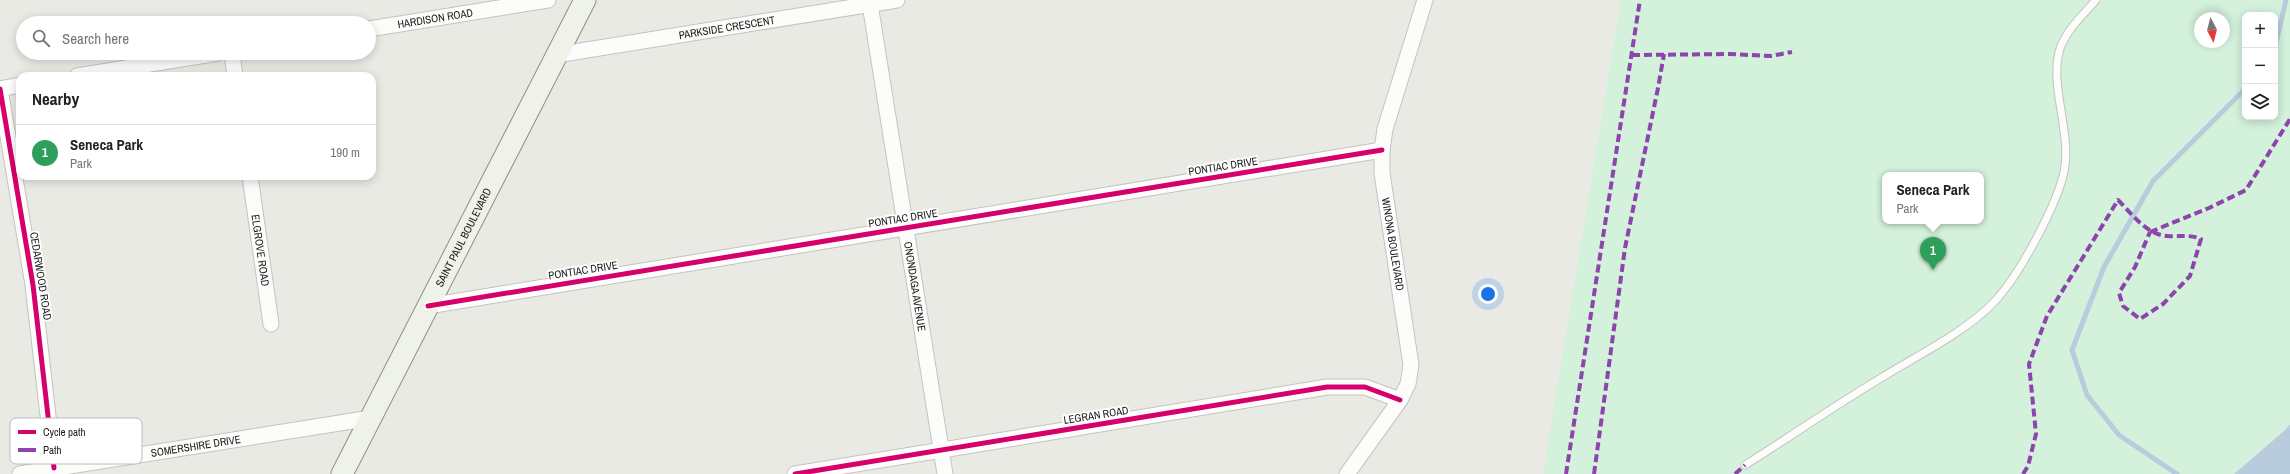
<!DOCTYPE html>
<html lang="en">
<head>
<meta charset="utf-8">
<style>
  :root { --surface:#fff; --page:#f2f2f2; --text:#222; --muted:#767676; --line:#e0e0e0; --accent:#2563eb }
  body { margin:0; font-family:"Archivo Narrow",sans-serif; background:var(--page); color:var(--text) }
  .controls { position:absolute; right:12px; top:12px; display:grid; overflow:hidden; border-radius:8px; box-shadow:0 2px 10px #0003 }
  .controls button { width:36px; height:36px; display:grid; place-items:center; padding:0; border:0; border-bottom:1px solid var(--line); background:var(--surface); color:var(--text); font:20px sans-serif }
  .compass { position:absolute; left:2194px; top:12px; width:36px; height:36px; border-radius:50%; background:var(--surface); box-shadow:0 2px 10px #0003; rotate:173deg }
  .you { position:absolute; left:1488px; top:294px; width:14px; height:14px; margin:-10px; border:3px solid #fff; border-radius:50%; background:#1a73e8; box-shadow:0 0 0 6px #1a73e833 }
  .badge { display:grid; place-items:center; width:26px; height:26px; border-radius:50%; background:var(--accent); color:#fff; font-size:13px; font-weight:700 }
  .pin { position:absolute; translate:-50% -33px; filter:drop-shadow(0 1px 2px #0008) }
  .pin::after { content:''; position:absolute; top:21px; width:14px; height:12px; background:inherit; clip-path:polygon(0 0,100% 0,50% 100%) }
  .popup { position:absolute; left:1882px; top:172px; width:102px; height:52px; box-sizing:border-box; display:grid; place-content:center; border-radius:8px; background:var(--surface); filter:drop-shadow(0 1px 3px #0005); font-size:13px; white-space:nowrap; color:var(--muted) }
  .popup b { font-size:15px; color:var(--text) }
  .popup::after { content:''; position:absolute; left:50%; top:100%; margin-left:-8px; border:8px solid transparent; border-top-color:var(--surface) }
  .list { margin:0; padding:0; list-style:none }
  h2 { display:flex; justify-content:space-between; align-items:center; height:52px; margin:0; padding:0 16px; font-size:17px }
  h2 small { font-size:13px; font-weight:400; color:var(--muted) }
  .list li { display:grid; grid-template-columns:26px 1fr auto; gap:12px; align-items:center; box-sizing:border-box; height:56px; padding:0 16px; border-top:1px solid var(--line) }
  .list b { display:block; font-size:15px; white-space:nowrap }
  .list p { margin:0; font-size:13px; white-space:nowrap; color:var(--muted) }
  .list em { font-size:13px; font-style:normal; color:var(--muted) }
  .icon { flex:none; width:22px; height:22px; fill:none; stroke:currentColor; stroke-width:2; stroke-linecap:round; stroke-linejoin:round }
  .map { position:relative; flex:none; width:2290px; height:474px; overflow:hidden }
  .search { position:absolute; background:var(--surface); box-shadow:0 2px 10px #0003; left:16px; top:16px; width:360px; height:44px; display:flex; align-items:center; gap:10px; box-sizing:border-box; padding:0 14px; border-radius:22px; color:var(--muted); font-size:15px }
  .panel { position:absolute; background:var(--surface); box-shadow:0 2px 10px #0003; left:16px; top:72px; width:360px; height:108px; border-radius:12px }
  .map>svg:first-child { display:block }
  .park { fill:#d3f1db; fill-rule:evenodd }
  .water { fill:#b9ccdd }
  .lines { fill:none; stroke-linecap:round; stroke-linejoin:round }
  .stream { stroke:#b9ccdd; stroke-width:5 }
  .service-casing { stroke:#c3c3c1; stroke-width:9 }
  .minor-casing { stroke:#c3c3c1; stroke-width:17 }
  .secondary-casing { stroke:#8c937e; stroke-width:23 }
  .service { stroke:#fcfcfb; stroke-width:7 }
  .minor { stroke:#fcfcfb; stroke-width:15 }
  .secondary { stroke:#eff2e9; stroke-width:21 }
  .quiet { stroke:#8e44ad; stroke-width:4; stroke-dasharray:8 4; stroke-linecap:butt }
  .cycleway-casing { stroke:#fff; stroke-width:8 }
  .cycleway { stroke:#d6006c; stroke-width:5 }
  .labels { text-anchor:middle; stroke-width:3.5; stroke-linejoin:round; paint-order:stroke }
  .street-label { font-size:11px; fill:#1c1c1c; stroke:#fff }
  .key { fill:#fff; stroke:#bbb; stroke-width:1 }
  .key-label { font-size:11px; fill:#1c1c1c }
</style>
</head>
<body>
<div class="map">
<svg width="2290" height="474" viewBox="0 0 2290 474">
  <rect width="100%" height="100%" fill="#eaeae5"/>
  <!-- park -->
  <path class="park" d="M1621 0H2290V424L2234 474H1543ZM2245 15H2275V117H2245ZM2200 18H2224V42H2200ZM1885 175H1981V221H1885Z"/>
  <!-- water -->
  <path class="water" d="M2290 424V474H2234L2285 430Z"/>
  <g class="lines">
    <!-- stream -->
    <g class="stream">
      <path d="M2275 47 2286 0"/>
      <path d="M2177 474 2119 435 2087 395 2072 350 2104 267 2153 181 2245 89"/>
    </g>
    <defs>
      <path id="service" d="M1745 465C1790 437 1834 406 1881 378 1916 356 1966 332 1994 302 2019 276 2056 207 2064 172 2072 134 2050 88 2059 52 2064 32 2083 15 2096 0"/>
      <g id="minor">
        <path id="s1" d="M870 4 945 474"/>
        <path id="s2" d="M369 29 548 0"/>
        <path d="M232 53 235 76"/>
        <path id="s3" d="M556 55 897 0"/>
        <path d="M77 76 218 53"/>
        <path d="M0 89 33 285 54 468"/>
        <path d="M0 89 20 85"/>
        <path id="s4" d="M250 176 271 324"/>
        <path d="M428 306 1382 150"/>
        <path id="s5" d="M20 474 371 418"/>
        <path d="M795 474 1327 387H1365L1400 400"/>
        <path d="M1347 474 1400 400 1408 384 1411 365 1382 173V150L1385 129 1425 0"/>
      </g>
      <g id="secondary">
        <path id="s6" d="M342 474 585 0"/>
      </g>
    </defs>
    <!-- service casing -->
    <use href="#service" class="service-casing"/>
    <!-- minor casing -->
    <use href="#minor" class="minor-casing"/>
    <!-- secondary casing -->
    <use href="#secondary" class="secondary-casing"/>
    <!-- service -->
    <use href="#service" class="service"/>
    <!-- minor -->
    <use href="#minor" class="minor"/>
    <!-- secondary -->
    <use href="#secondary" class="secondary"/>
    <!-- quiet -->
    <g class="quiet">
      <path d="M1632 55 1729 54 1771 56 1792 52"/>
      <path d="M2150 232 2209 208 2246 190 2290 119"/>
      <path d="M1566 474 1640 0"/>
      <path d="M1594 474 1625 248 1658 88 1664 54"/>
      <path d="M1735 474 1745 465"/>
      <path d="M2023 474 2028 466 2036 434 2029 364 2047 316 2118 200C2132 214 2147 235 2167 236 2179 237 2190 234 2201 239L2190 276 2163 304 2140 319 2123 306 2119 293 2135 267 2150 232"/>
    </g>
    <defs>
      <g id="cycleway">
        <path d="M0 89 33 285 54 468"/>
        <path d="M428 306 1382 150"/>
        <path d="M795 474 1327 387H1365L1400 400"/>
      </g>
    </defs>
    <!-- cycleway casing -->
    <use href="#cycleway" class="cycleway-casing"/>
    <!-- cycleway -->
    <use href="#cycleway" class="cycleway"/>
  </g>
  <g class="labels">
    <!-- street labels -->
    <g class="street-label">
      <text dy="4" stroke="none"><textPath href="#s2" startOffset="67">HARDISON ROAD</textPath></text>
      <text dy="4" stroke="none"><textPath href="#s3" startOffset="173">PARKSIDE CRESCENT</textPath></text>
      <text transform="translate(1223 166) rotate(-9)" y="4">PONTIAC DRIVE</text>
      <text transform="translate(903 218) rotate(-9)" y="4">PONTIAC DRIVE</text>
      <text dy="4" stroke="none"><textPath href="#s6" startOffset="266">SAINT PAUL BOULEVARD</textPath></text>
      <text transform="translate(1393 244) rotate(81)" y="4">WINONA BOULEVARD</text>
      <text dy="4" stroke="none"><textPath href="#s4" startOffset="75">ELGROVE ROAD</textPath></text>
      <text transform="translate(583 270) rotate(-9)" y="4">PONTIAC DRIVE</text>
      <text transform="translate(41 276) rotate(81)" y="4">CEDARWOOD ROAD</text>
      <text dy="4" stroke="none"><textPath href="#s1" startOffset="286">ONONDAGA AVENUE</textPath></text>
      <text transform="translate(1096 415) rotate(-9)" y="4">LEGRAN ROAD</text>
      <text dy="4" stroke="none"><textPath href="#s5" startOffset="178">SOMERSHIRE DRIVE</textPath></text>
    </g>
  </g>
  <!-- legend -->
  <rect x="10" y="418" width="132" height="46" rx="6" class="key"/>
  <rect x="18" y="430" width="18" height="4" fill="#d6006c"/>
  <rect x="18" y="448" width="18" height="4" fill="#8e44ad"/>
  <g class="key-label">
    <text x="43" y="436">Cycle path</text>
    <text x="43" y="454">Path</text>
  </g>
</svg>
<div class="controls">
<button>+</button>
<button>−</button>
<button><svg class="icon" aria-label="layers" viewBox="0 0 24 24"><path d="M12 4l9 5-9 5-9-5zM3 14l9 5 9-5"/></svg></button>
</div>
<svg class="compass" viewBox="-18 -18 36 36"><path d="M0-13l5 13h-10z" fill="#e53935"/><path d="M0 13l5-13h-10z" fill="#767676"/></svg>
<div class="you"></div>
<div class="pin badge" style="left:1933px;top:270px;background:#2e9e5b">1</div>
<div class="popup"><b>Seneca Park</b>Park</div>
<div class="search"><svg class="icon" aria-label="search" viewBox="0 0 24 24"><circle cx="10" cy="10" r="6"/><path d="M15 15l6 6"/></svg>Search here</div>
<section class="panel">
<h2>Nearby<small></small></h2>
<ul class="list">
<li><span class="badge" style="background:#2e9e5b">1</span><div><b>Seneca Park</b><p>Park</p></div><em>190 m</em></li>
</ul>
</section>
</div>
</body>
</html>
